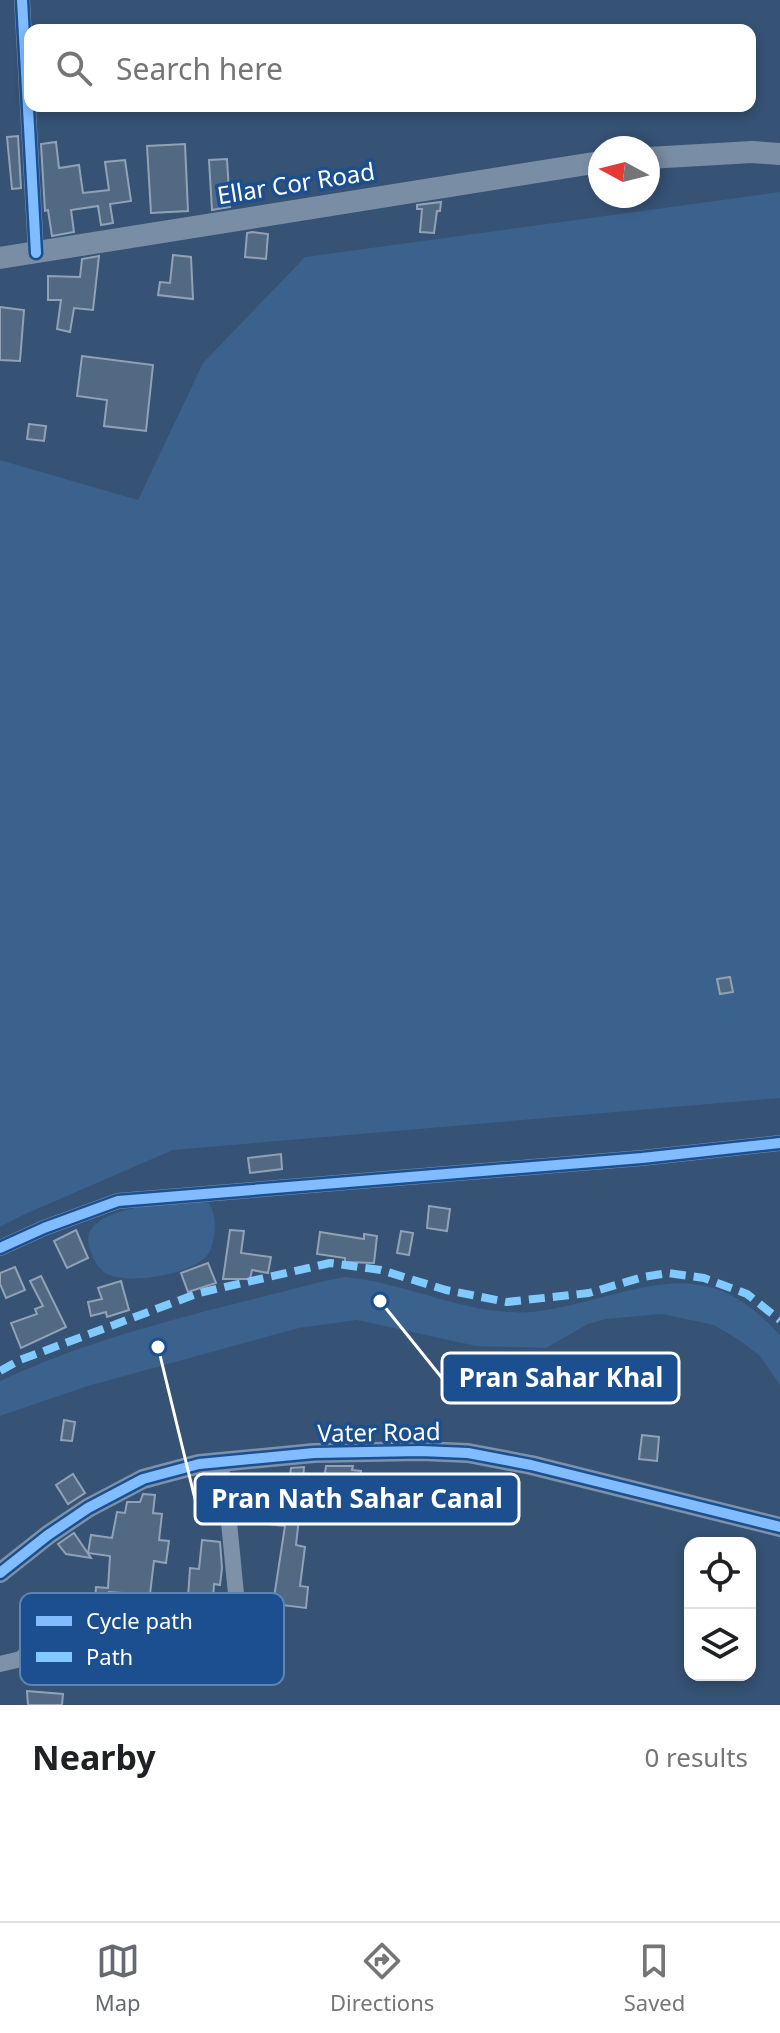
<!DOCTYPE html>
<html lang="en">
<head>
<meta charset="utf-8">
<style>
  :root { --surface:#fff; --page:#f6f6f6; --text:#202124; --muted:#757577; --line:#e0e0e0; --accent:#656970 }
  body { margin:0; font-family:"Noto Sans",sans-serif; background:var(--page); color:var(--text) }
  .controls { position:absolute; right:24px; bottom:24px; display:grid; overflow:hidden; border-radius:16px; box-shadow:0 4px 12px #0003 }
  .controls button { width:72px; height:72px; display:grid; place-items:center; padding:0; border:0; border-bottom:2px solid var(--line); background:var(--surface); color:var(--text); font:40px sans-serif }
  .compass { position:absolute; left:588px; top:136px; width:72px; height:72px; border-radius:50%; background:var(--surface); box-shadow:0 4px 12px #0003; rotate:277deg }
  .list { margin:0; padding:0; list-style:none }
  h2 { display:flex; justify-content:space-between; align-items:center; height:104px; margin:0; padding:0 32px; font-size:34px }
  h2 small { font-size:26px; font-weight:400; color:var(--muted) }
  .icon { flex:none; width:44px; height:44px; fill:none; stroke:currentColor; stroke-width:2; stroke-linecap:round; stroke-linejoin:round }
  .map { position:relative; flex:none; width:780px; height:1705px; overflow:hidden }
  .search { position:absolute; background:var(--surface); box-shadow:0 4px 12px #0003; left:24px; right:24px; top:24px; height:88px; display:flex; align-items:center; gap:20px; box-sizing:border-box; padding:0 28px; border-radius:16px; color:var(--muted); font-size:30px }
  .sheet { height:216px; background:var(--surface) }
  nav { display:flex; justify-content:space-around; align-items:center; box-sizing:border-box; height:112px; border-top:2px solid var(--line); background:var(--surface); font-size:22px; color:var(--muted) }
  nav a { display:grid; justify-items:center; gap:4px }
  nav .on { color:var(--accent) }
  .map>svg:first-child { display:block }
  .water { fill:#3b618d }
  .building { fill:#526984; stroke:#92a2b6; stroke-width:2 }
  .lines { fill:none; stroke-linecap:round; stroke-linejoin:round }
  .minor { stroke:#7d92a8; stroke-width:16 }
  .tertiary { stroke:#7d92a8; stroke-width:20 }
  .secondary { stroke:#798da4; stroke-width:22 }
  .quiet { stroke:#80caff; stroke-width:8; stroke-dasharray:16 8; stroke-linecap:butt }
  .cycleway-casing { stroke:#1b4f8f; stroke-width:15 }
  .cycleway { stroke:#80bcff; stroke-width:10 }
  .labels { text-anchor:middle; stroke-width:7; stroke-linejoin:round; paint-order:stroke }
  .street-label { font-size:24px; fill:#fff; stroke:#1b4f8f }
  .key { fill:#1b4f8f; stroke:#5f84b1; stroke-width:2 }
  .key-label { font-size:22px; fill:#fff }
  .leader { fill:none; stroke:#fff; stroke-width:3 }
  .callout-dot { fill:#fff; stroke:#1b4f8f; stroke-width:3 }
  .callout { fill:#1b4f8f; stroke:#fff; stroke-width:3 }
  .callout-label { font-size:26px; text-anchor:middle; font-weight:bold; fill:#fff }
</style>
</head>
<body>
<div class="map">
<svg width="780" height="1705" viewBox="0 0 780 1705">
  <rect width="100%" height="100%" fill="#365274"/>
  <!-- water -->
  <g class="water">
    <path d="M780 192V1098L173 1150 23 1215 0 1227V460L138 500 203 363 305 257Z"/>
    <path d="M198 1201 209 1203C217 1216 216 1237 210 1251 198 1275 128 1285 107 1274 98 1269 93 1259 90 1249 74 1206 171 1203 198 1201Z"/>
    <path d="M345 1277C402 1282 455 1310 512 1312 534 1314 558 1308 579 1303 665 1282 712 1261 780 1335V1385L760 1356 739 1340 714 1325 662 1314 606 1319 588 1324 546 1348 476 1346 357 1320 299 1328 88 1386 0 1416V1381C84 1342 172 1319 262 1297 290 1290 316 1282 345 1277Z"/>
  </g>
  <!-- building -->
  <g class="building">
    <path d="M18 136 21 188 12 189 7 137Z"/>
    <path d="M56 142 59 168 79 165 83 193 109 190 105 162 125 160 131 201 110 204 113 223 101 225 98 206 71 210 74 232 52 236 48 210 45 211 41 144Z"/>
    <path d="M185 144 188 211 151 213 147 146Z"/>
    <path d="M227 159 230 207 212 210 209 160Z"/>
    <path d="M441 202 440 211H437L434 233 420 232 422 209H417V205Z"/>
    <path d="M252 232 268 234 266 259 245 257 247 233Z"/>
    <path d="M173 255 191 257 193 299 158 295 160 282 170 283Z"/>
    <path d="M99 256 93 310 74 308 70 332 57 329 61 300H48V276L80 277 82 259Z"/>
    <path d="M0 307 24 310 20 361 0 360Z"/>
    <path d="M82 356 153 365 146 431 104 426 107 400 77 396Z"/>
    <path d="M29 424 46 426 44 441 27 439Z"/>
    <path d="M730 977 733 992 720 994 717 979Z"/>
    <path d="M281 1154 282 1169 250 1173 248 1158Z"/>
    <path d="M429 1206 450 1209 447 1231 427 1228Z"/>
    <path d="M76 1230 88 1258 67 1268 54 1241Z"/>
    <path d="M230 1230 244 1231 241 1253 271 1257 268 1273 252 1270 250 1279H223Z"/>
    <path d="M401 1231 413 1233 409 1255 397 1253Z"/>
    <path d="M320 1232 364 1239V1234L377 1236 374 1263 345 1262V1258L317 1254Z"/>
    <path d="M208 1263 216 1283 188 1292 181 1273Z"/>
    <path d="M15 1267 25 1290 6 1298 0 1284V1273Z"/>
    <path d="M41 1276 66 1327 21 1348 11 1323 37 1314 35 1309 43 1306 30 1281Z"/>
    <path d="M121 1281 129 1310 107 1317 106 1312 91 1316 88 1302 102 1299 98 1288Z"/>
    <path d="M64 1420 75 1422 72 1441 61 1440Z"/>
    <path d="M642 1435 659 1437 657 1461 639 1459Z"/>
    <path d="M326 1466H353L352 1470 361 1471 357 1502 345 1500 346 1487 341 1486V1482L324 1480Z"/>
    <path d="M304 1467 303 1480H310L303 1519 299 1518 296 1545 305 1547 300 1586 308 1587 306 1608 273 1604 285 1526 258 1523 259 1516 239 1513V1495L236 1491 238 1479 251 1480 250 1485 288 1490 291 1468Z"/>
    <path d="M73 1474 85 1493 68 1504 56 1485Z"/>
    <path d="M143 1494 155 1495 153 1513 162 1514 159 1540 169 1541 166 1563 154 1561 150 1594H153L152 1605 136 1604 137 1594 109 1592 108 1617H94L96 1587 108 1588 110 1556 88 1553 91 1535 112 1538 117 1512 125 1513 127 1502H140Z"/>
    <path d="M74 1533 91 1558 66 1554 58 1544Z"/>
    <path d="M202 1540 220 1542 222 1568 220 1585 214 1584 213 1600 188 1597 190 1568 199 1569Z"/>
    <path d="M27 1691 63 1694 62 1705H28Z"/>
  </g>
  <g class="lines">
    <!-- minor -->
    <g class="minor">
      <path d="M22 0 36 253"/>
      <path d="M0 1248 44 1228 118 1201 642 1158 780 1143"/>
      <path d="M0 1664 21 1659 35 1645 76 1629 145 1627 164 1629 237 1604 227 1502 220 1462"/>
    </g>
    <!-- tertiary -->
    <path class="tertiary" d="M0 1573 48 1535 88 1508 143 1479 199 1464 314 1453 421 1451 468 1453 531 1465 780 1527"/>
    <!-- secondary -->
    <g class="secondary">
      <path d="M648 158 752 152 780 154"/>
      <path d="M0 258 600 162"/>
    </g>
    <!-- quiet -->
    <path class="quiet" d="M0 1371 20 1360 199 1293 330 1263 381 1270 446 1290 507 1302 589 1293 643 1277 668 1273 704 1278 747 1294 780 1320"/>
    <defs>
      <g id="cycleway">
        <path d="M22 0 36 253"/>
        <path d="M0 1248 44 1228 118 1201 642 1158 780 1143"/>
        <path d="M0 1573 48 1535 88 1508 143 1479 199 1464 314 1453 421 1451 468 1453 531 1465 780 1527"/>
      </g>
    </defs>
    <!-- cycleway casing -->
    <use href="#cycleway" class="cycleway-casing"/>
    <!-- cycleway -->
    <use href="#cycleway" class="cycleway"/>
  </g>
  <g class="labels">
    <!-- street labels -->
    <g class="street-label">
      <text transform="translate(296 184) rotate(-9)" y="8">Ellar Cor Road</text>
      <text transform="translate(379 1433) rotate(-1)" y="8">Vater Road</text>
    </g>
  </g>
  <!-- legend -->
  <rect x="20" y="1593" width="264" height="92" rx="12" class="key"/>
  <rect x="36" y="1616" width="36" height="10" fill="#80bcff"/>
  <rect x="36" y="1652" width="36" height="10" fill="#80caff"/>
  <g class="key-label">
    <text x="86" y="1629">Cycle path</text>
    <text x="86" y="1665">Path</text>
  </g>
  <!-- callouts -->
  <path class="leader" d="M380 1301L442 1378M158 1347L195 1499"/>
  <g class="callout-dot">
    <circle cx="380" cy="1301" r="8"/>
    <circle cx="158" cy="1347" r="8"/>
  </g>
  <g class="callout">
    <rect x="442" y="1353" width="237" height="50" rx="8"/>
    <rect x="195" y="1474" width="324" height="50" rx="8"/>
  </g>
  <g class="callout-label">
    <text x="561" y="1387">Pran Sahar Khal</text>
    <text x="357" y="1508">Pran Nath Sahar Canal</text>
  </g>
</svg>
<div class="controls">
<button><svg class="icon" aria-label="locate" viewBox="0 0 24 24"><circle cx="12" cy="12" r="6"/><path d="M12 2v4M12 18v4M2 12h4M18 12h4"/></svg></button>
<button><svg class="icon" aria-label="layers" viewBox="0 0 24 24"><path d="M12 4l9 5-9 5-9-5zM3 14l9 5 9-5"/></svg></button>
</div>
<svg class="compass" viewBox="-18 -18 36 36"><path d="M0-13l5 13h-10z" fill="#e53935"/><path d="M0 13l5-13h-10z" fill="#757577"/></svg>
<div class="search"><svg class="icon" aria-label="search" viewBox="0 0 24 24"><circle cx="10" cy="10" r="6"/><path d="M15 15l6 6"/></svg>Search here</div>
</div>
<section class="sheet">
<h2>Nearby<small>0 results</small></h2>
<ul class="list">
</ul>
</section>
<nav>
<a class="on"><svg class="icon" aria-label="map" viewBox="0 0 24 24"><path d="M3 6l6-2 6 2 6-2v14l-6 2-6-2-6 2zM9 4v14M15 6v14"/></svg>Map</a>
<a><svg class="icon" aria-label="directions" viewBox="0 0 24 24"><path d="M12 3l9 9-9 9-9-9zM9 14v-3h6M13 9l2 2-2 2"/></svg>Directions</a>
<a><svg class="icon" aria-label="saved" viewBox="0 0 24 24"><path d="M7 4h10v16l-5-4-5 4z"/></svg>Saved</a>
</nav>
</body>
</html>
